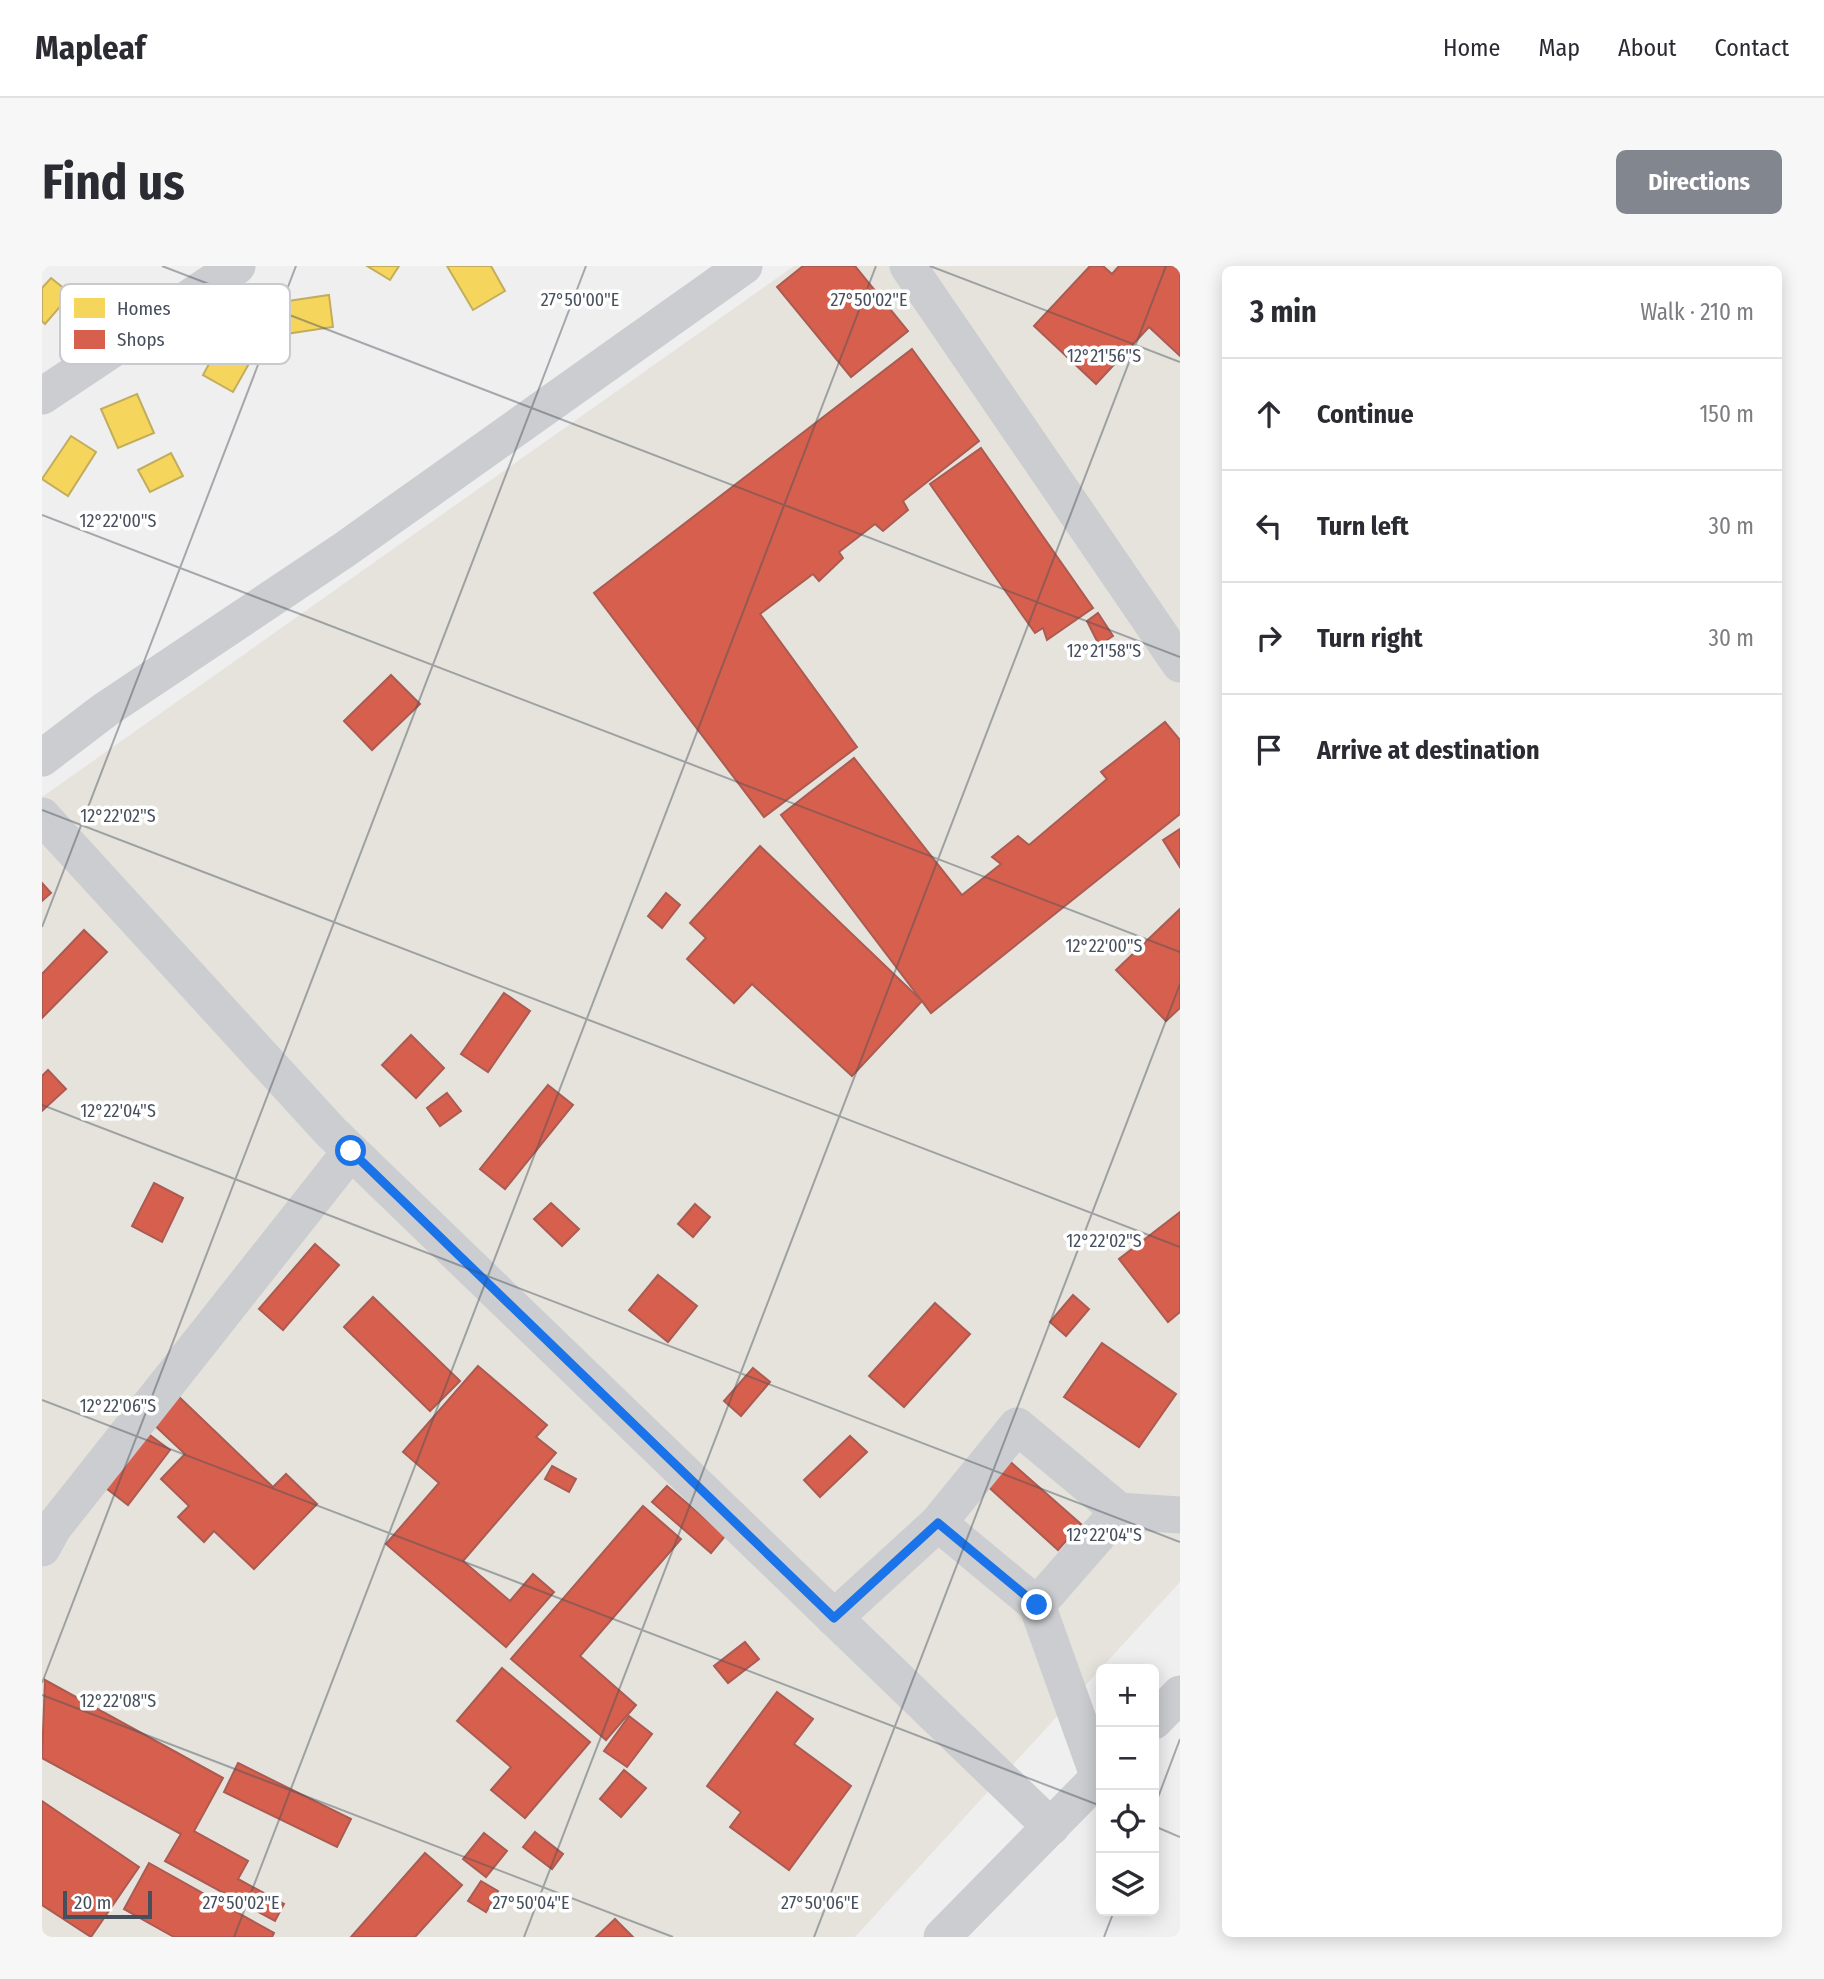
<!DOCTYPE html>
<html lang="en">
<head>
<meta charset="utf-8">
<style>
  :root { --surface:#fff; --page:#f7f7f7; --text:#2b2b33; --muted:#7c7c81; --line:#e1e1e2; --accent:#82878f }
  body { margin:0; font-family:"Fira Sans Condensed",sans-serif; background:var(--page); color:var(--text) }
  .controls { position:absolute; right:21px; bottom:21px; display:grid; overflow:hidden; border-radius:10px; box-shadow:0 4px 18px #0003 }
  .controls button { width:63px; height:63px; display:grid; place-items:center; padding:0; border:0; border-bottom:2px solid var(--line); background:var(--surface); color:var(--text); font:35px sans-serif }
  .scale { position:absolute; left:21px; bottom:18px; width:89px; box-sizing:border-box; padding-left:7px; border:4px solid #464f5c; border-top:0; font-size:19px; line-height:24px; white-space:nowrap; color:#464f5c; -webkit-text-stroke:5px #fff; paint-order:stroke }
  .stop { position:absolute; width:21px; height:21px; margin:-16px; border:5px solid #1a73e8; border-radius:50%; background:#fff }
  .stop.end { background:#1a73e8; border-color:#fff; box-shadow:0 2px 7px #0008 }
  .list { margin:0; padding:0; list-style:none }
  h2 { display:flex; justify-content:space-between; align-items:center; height:91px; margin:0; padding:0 28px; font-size:30px }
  h2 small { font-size:23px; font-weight:400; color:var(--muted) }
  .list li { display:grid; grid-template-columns:46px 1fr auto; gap:21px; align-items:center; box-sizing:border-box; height:112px; padding:0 28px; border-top:2px solid var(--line) }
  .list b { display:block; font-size:26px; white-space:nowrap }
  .list em { font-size:23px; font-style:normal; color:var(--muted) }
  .icon { flex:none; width:38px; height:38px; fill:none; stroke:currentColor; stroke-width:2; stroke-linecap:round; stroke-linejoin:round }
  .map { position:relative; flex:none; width:1138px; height:1671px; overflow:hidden; border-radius:10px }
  header { display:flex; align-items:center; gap:42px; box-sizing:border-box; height:98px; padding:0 35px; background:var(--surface); border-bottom:2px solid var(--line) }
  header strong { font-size:33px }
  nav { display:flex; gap:38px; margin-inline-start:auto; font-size:24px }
  .intro { display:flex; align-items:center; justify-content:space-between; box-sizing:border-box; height:168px; padding:0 42px }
  h1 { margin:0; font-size:49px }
  .button { padding:18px 32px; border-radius:10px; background:var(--accent); color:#fff; font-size:24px; font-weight:700 }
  main { display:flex; gap:42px; padding:0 42px }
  aside { flex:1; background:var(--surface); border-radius:10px; box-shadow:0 4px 18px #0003 }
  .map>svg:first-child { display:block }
  .commercial { fill:#e5e3dc }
  .homes { fill:#f6d55c; stroke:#c1ad5c; stroke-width:2 }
  .shops { fill:#d6604d; stroke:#ab5b52; stroke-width:2 }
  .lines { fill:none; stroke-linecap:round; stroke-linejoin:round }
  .minor { stroke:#cbcdd0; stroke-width:37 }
  .route { stroke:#1a73e8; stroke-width:9 }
  .ticks { fill:none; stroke:#464f5c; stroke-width:2; stroke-opacity:0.45 }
  .key { fill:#fff; stroke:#c8cace; stroke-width:2 }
  .key-label { font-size:19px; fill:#464f5c }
  .ticks-label { font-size:18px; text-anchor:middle; fill:#464f5c; stroke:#fff; stroke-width:7; stroke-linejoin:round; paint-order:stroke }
</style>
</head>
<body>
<header>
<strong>Mapleaf</strong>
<nav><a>Home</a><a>Map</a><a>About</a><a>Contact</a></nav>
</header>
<div class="intro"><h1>Find us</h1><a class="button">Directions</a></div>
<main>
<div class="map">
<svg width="1138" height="1671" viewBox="0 0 1138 1671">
  <rect width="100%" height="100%" fill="#f0efef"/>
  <!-- commercial -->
  <path class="commercial" d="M752 0H1138V1316L813 1671H0V531Z"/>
  <!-- homes -->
  <g class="homes">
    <path d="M325 0H357L348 14Z"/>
    <path d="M405 0H449L463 25 431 44Z"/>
    <path d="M9 12 29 28 3 58 0 55V22Z"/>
    <path d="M287 29 291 61 237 69 232 37Z"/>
    <path d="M182 70 213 87 191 126 161 109Z"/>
    <path d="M95 128 112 167 76 182 59 143Z"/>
    <path d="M29 170 54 186 26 230 0 213Z"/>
    <path d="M129 187 141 210 108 226 96 204Z"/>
  </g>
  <!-- shops -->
  <g class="shops">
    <path d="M761 0H813L866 65 809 111 735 21Z"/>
    <path d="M1048 0H1061L1070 8 1077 0H1138V90L1107 61 1054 118 992 60Z"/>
    <path d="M870 83 937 175 861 235 866 244 841 265 833 258 797 286 801 292 777 315 771 308 718 348 815 481 722 551 552 327Z"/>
    <path d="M939 182 1051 342 1005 374 1001 362 993 367 888 218Z"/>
    <path d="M1056 347 1071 370 1057 379 1045 355Z"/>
    <path d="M349 409 378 438 330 484 302 455Z"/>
    <path d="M1123 456 1138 474V548L889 747 739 549 812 492 920 629 959 598 950 591 976 570 987 579 1065 513 1059 506Z"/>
    <path d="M1138 563V601L1121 574Z"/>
    <path d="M718 580 880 735 810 810 710 718 692 737 645 693 664 672 648 657Z"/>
    <path d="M0 617 9 627 0 635Z"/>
    <path d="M624 627 638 639 620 662 606 650Z"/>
    <path d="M1138 643V742L1124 755 1074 704Z"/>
    <path d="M42 664 65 686 0 752V708Z"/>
    <path d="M462 727 488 745 446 806 419 788Z"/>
    <path d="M369 769 402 802 374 832 340 799Z"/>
    <path d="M6 804 24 823 0 845V810Z"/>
    <path d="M506 819 531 839 463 923 438 903Z"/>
    <path d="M405 827 419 845 398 860 385 842Z"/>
    <path d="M112 917 141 932 120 976 90 960Z"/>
    <path d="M509 937 537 963 520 980 492 953Z"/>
    <path d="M653 938 668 951 651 971 636 958Z"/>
    <path d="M1138 946V1046L1126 1056 1077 993Z"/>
    <path d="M273 978 297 999 241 1064 217 1043Z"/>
    <path d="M616 1009 655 1040 626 1076 587 1044Z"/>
    <path d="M1031 1029 1047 1043 1024 1070 1008 1056Z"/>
    <path d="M331 1031 418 1115 388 1145 302 1061Z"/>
    <path d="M893 1037 928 1068 862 1141 827 1110Z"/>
    <path d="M1060 1077 1134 1128 1097 1181 1022 1131Z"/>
    <path d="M436 1100 505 1159 494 1171 514 1187 421 1295 468 1335 491 1308 512 1326 464 1381 344 1278 397 1217 361 1186Z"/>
    <path d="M711 1102 728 1116 699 1150 682 1135Z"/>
    <path d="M134 1128 231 1221 244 1208 275 1238 212 1303 172 1265 162 1276 136 1251 147 1240 119 1213 143 1188 108 1155Z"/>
    <path d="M101 1164 128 1184 86 1239 60 1219Z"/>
    <path d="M808 1170 825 1186 778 1231 762 1214Z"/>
    <path d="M964 1192 1039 1258 1016 1284 942 1217Z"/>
    <path d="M510 1200 534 1213 527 1226 503 1213Z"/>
    <path d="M625 1220 683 1270 669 1287 610 1236Z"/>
    <path d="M601 1240 639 1273 538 1390 594 1439 564 1474 469 1393Z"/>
    <path d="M703 1376 717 1393 686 1417 672 1400Z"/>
    <path d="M460 1402 548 1476 483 1552 449 1524 469 1501 415 1455Z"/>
    <path d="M3 1414 181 1512 152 1565 206 1595 196 1613 242 1638 233 1655 123 1595 139 1568 0 1492Z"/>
    <path d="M735 1426 771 1453 752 1478 809 1520 747 1604 688 1561 699 1546 665 1520Z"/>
    <path d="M587 1450 610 1468 585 1501 562 1485Z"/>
    <path d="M196 1497 309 1553 295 1581 182 1526Z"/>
    <path d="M582 1504 604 1522 579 1551 558 1533Z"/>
    <path d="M0 1535 97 1601 49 1671 0 1639Z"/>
    <path d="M493 1566 521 1588 510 1603 481 1581Z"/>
    <path d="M442 1567 465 1585 444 1611 421 1593Z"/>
    <path d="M383 1587 420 1619 373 1671H309Z"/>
    <path d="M107 1597 232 1667 230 1671H132L82 1643Z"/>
    <path d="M439 1615 456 1625 444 1646 426 1635Z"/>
    <path d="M573 1653 591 1671H554Z"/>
  </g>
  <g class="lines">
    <!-- minor -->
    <g class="minor">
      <path d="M866 0 1138 398"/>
      <path d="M0 130 195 0"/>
      <path d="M0 492 63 444 302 284 702 0"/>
      <path d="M0 550 289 866 1009 1561"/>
      <path d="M896 1257 995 1339 1057 1512"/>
      <path d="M0 1282 11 1262 309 885"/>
      <path d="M995 1339 1077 1245"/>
      <path d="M792 1352 896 1257 975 1160 1077 1245 1138 1249"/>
      <path d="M1112 1455 1138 1428"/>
      <path d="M900 1671 1059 1509"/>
    </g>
  </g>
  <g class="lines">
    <!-- route -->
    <path class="route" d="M309 885 792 1352 896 1257 995 1339"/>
  </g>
  <!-- ticks -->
  <path class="ticks" d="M120 0 1138 391M888 0 1138 96M0 249 1138 686M0 544 1138 981M0 661 254 0M0 839 1138 1276M0 1134 1059 1540M0 1417 544 0M0 1429 631 1671M1112 1542 1138 1473M1112 1560 1138 1571M192 1671 834 0M482 1671 1124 0M772 1671 1138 718M1062 1671 1072 1645"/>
  <!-- legend -->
  <rect x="18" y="18" width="230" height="80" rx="10" class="key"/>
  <rect x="32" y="32" width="31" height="20" fill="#f6d55c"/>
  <rect x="32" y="64" width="31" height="19" fill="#d6604d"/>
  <g class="key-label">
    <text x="75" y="49">Homes</text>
    <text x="75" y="80">Shops</text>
  </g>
  <g class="ticks-label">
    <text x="538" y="40">27°50'00"E</text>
    <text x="827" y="40">27°50'02"E</text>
    <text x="1062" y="96">12°21'56"S</text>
    <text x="76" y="261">12°22'00"S</text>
    <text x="1062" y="391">12°21'58"S</text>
    <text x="76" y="556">12°22'02"S</text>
    <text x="1062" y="686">12°22'00"S</text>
    <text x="76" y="851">12°22'04"S</text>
    <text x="1062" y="981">12°22'02"S</text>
    <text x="76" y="1146">12°22'06"S</text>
    <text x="1062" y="1275">12°22'04"S</text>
    <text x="76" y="1441">12°22'08"S</text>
    <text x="199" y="1643">27°50'02"E</text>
    <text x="489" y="1643">27°50'04"E</text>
    <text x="778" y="1643">27°50'06"E</text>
  </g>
</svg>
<div class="controls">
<button>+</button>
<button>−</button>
<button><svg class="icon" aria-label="locate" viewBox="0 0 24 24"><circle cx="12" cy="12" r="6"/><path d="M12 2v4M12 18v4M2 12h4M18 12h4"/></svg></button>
<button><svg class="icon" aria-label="layers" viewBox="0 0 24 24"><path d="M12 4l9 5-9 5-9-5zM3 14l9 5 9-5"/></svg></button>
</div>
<div class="scale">20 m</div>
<div class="stop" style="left:309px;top:885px"></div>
<div class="stop end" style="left:995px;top:1339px"></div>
</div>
<aside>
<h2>3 min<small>Walk · 210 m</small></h2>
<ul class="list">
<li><svg class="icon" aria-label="ahead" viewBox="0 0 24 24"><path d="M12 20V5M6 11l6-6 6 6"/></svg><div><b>Continue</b></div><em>150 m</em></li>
<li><svg class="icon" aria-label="left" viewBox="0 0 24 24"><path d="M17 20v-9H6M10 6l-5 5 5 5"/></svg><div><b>Turn left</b></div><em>30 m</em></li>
<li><svg class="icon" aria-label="right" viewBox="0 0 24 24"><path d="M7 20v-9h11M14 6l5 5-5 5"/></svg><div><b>Turn right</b></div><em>30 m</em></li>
<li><svg class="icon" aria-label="arrive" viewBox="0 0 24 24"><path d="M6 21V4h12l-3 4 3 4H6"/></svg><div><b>Arrive at destination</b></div></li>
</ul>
</aside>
</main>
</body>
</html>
